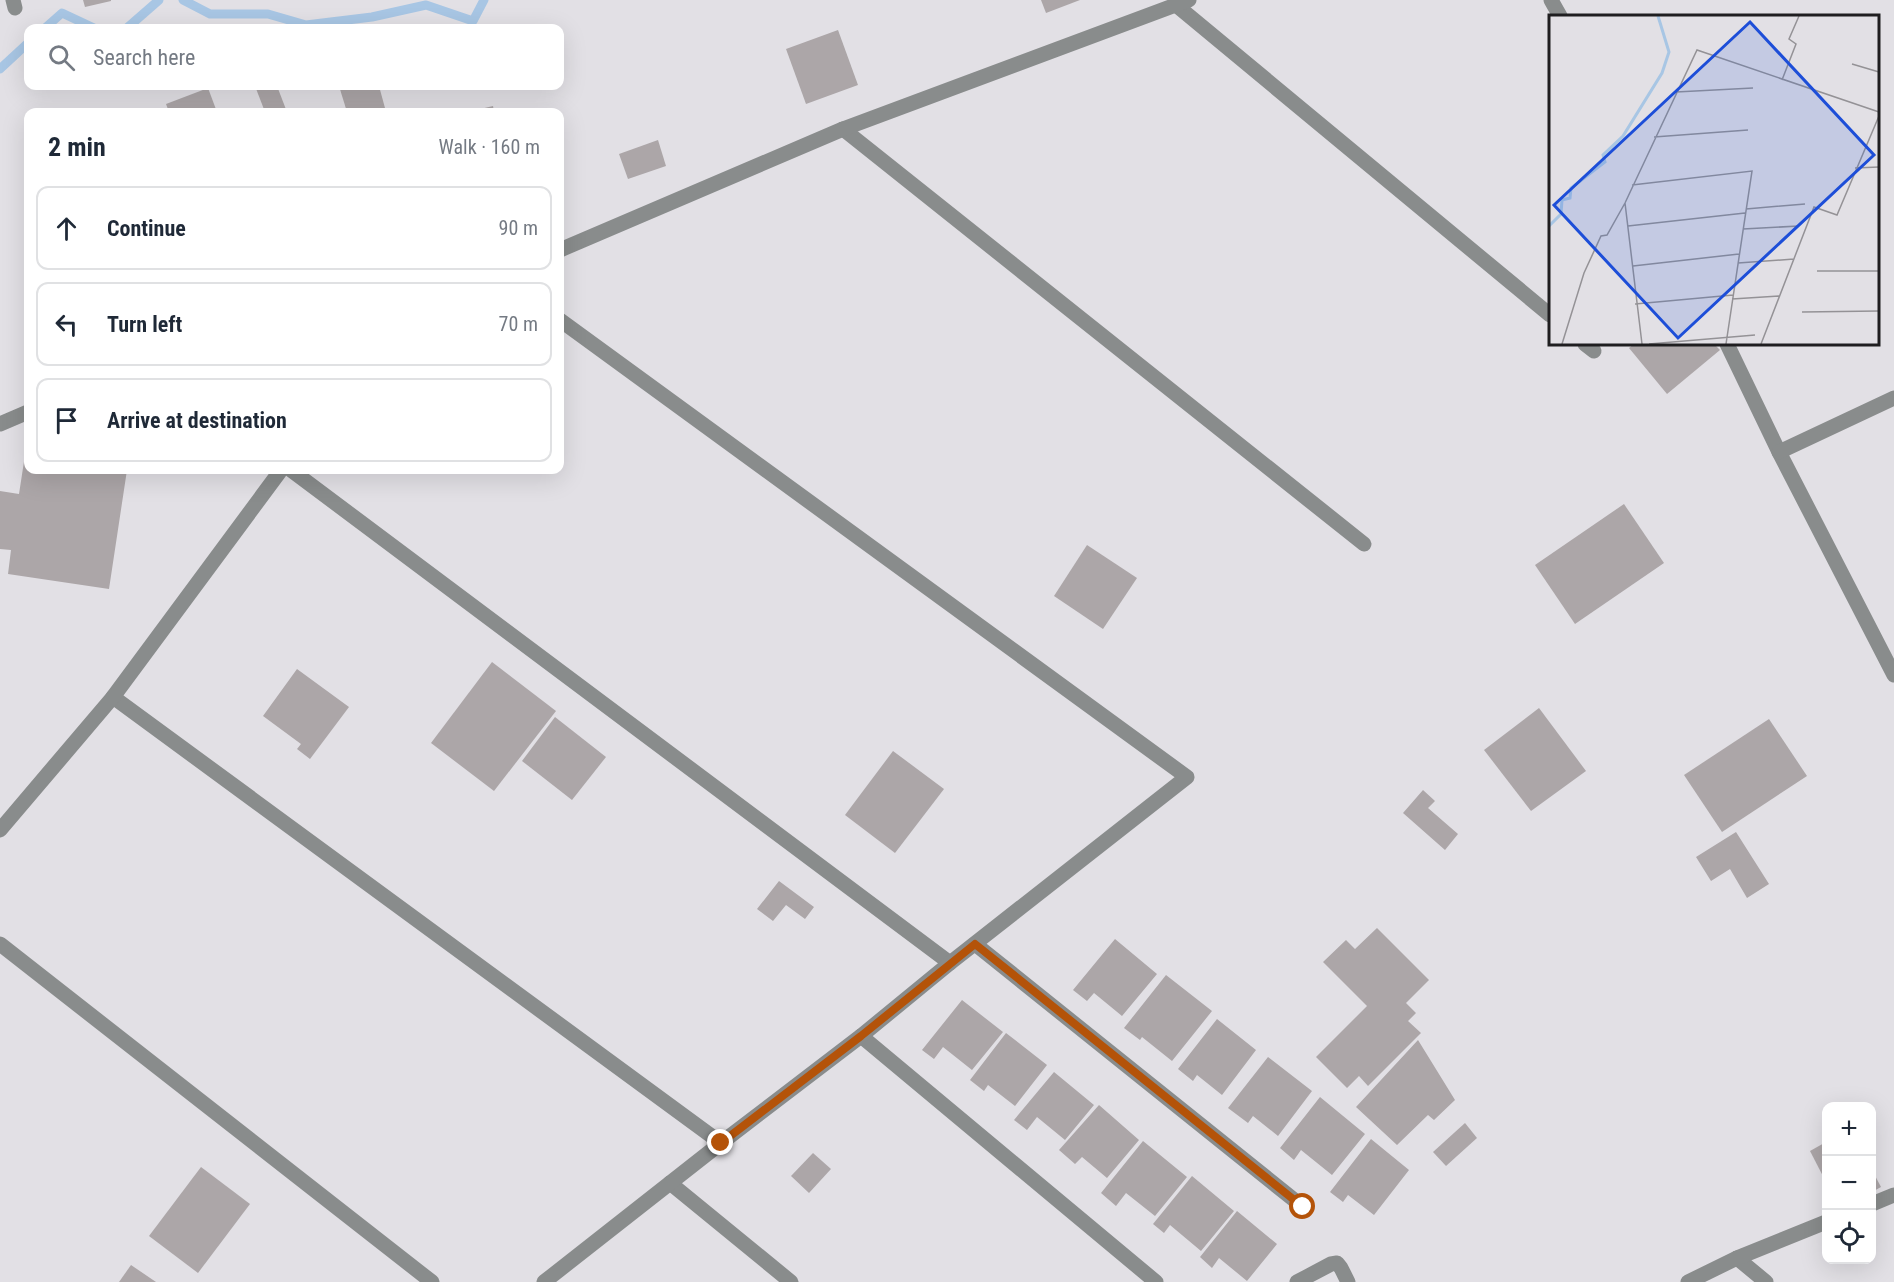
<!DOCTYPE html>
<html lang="en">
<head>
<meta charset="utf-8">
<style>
  :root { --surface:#fff; --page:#f6f6f7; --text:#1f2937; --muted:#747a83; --line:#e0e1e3 }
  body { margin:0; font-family:"Roboto Condensed",sans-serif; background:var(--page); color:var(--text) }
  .controls { position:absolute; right:18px; bottom:18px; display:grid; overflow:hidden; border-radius:12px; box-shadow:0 6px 24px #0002 }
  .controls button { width:54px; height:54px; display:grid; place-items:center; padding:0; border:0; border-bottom:2px solid var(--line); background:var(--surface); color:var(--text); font:30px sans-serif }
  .stop { position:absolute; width:18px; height:18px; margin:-14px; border:4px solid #b45309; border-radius:50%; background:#fff }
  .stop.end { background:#b45309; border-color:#fff; box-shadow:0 2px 6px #0008 }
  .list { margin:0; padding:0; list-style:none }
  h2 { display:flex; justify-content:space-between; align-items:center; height:78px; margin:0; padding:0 24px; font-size:26px }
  h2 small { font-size:20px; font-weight:400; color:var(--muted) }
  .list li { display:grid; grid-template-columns:39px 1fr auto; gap:18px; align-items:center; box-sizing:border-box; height:84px; margin:0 12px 12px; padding:0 12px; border:2px solid var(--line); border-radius:12px }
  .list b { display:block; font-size:22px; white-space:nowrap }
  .list em { font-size:20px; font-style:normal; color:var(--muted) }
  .icon { flex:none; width:33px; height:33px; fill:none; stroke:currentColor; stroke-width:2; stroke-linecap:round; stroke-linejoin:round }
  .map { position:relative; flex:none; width:1894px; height:1282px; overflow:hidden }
  .search { position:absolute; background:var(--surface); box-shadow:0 6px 24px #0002; left:24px; top:24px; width:540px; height:66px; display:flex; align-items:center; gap:15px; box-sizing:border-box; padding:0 21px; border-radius:12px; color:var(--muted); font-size:22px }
  .panel { position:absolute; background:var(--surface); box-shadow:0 6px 24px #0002; left:24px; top:108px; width:540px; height:366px; border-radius:12px }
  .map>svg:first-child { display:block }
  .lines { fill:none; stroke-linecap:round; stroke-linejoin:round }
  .stream { stroke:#a8c6e4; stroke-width:9 }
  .building { fill:#aca6a8 }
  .street { stroke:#898c8c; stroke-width:15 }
  .route { stroke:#b45309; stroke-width:8 }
  .inset-river { fill:none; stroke:#a8c6e4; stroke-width:3 }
  .inset-road { fill:none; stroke:#949296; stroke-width:1.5 }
  .view { fill:#1d4ed8; fill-opacity:0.15; stroke:#1d4ed8; stroke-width:3 }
  .inset-edge { fill:none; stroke:#1f1e20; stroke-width:3 }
</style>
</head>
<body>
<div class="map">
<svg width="1894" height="1282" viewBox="0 0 1894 1282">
  <rect width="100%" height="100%" fill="#e2e0e5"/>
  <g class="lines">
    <!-- stream -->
    <g class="stream">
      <path d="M183 0 210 14H268L306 25 372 17 426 5 473 21 484 0"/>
      <path d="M45 28 62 13 94 28"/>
      <path d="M127 28 159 0"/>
      <path d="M0 69 28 43"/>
    </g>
  </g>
  <!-- building -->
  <g class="building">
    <path d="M83 0H111V1L85 7Z"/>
    <path d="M1041 0H1080L1046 13Z"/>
    <path d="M838 30 858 85 806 104 786 49Z"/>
    <path d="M255 86H277L287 112H265Z"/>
    <path d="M339 86H379L385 108 369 112H347Z"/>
    <path d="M208 88 217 112H169L166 104Z"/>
    <path d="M493 106 494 112H468Z"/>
    <path d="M658 140 666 166 628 179 619 154Z"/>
    <path d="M1634 344H1714L1720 350 1667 394 1629 348Z"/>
    <path d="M27 442 28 470H127L109 589 8 574 11 550 0 549V491L19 494Z"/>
    <path d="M1624 504 1664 563 1575 624 1535 565Z"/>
    <path d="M1087 545 1137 578 1103 629 1054 596Z"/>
    <path d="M492 662 556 711 494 791 431 743Z"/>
    <path d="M297 669 349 707 310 759 297 749 301 744 263 716Z"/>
    <path d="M1539 708 1586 771 1531 811 1484 750Z"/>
    <path d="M555 717 606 757 572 800 522 761Z"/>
    <path d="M1769 719 1807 776 1722 832 1684 775Z"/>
    <path d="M893 751 944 789 895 853 845 815Z"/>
    <path d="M1423 790 1435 801 1428 808 1458 834 1445 850 1403 813Z"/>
    <path d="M1736 832 1769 884 1747 898 1730 869 1711 881 1696 857Z"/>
    <path d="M779 881 814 907 805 919 786 905 773 921 757 909Z"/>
    <path d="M1377 928 1429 980 1406 1003 1416 1013 1408 1021 1421 1033 1368 1086 1359 1076 1347 1088 1316 1057 1367 1006 1323 962 1346 940 1355 949Z"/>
    <path d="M1115 939 1157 974 1122 1016 1094 993 1087 1001 1073 990Z"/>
    <path d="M1166 975 1212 1011 1172 1061 1142 1037 1140 1040 1124 1028Z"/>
    <path d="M962 1000 1003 1032 972 1070 943 1047 934 1059 922 1050Z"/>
    <path d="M1217 1019 1256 1050 1222 1095 1197 1075 1193 1081 1178 1069Z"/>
    <path d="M1006 1033 1047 1065 1015 1106 988 1085 984 1091 970 1080Z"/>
    <path d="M1418 1040 1455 1100 1434 1120 1428 1115 1397 1145 1356 1107Z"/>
    <path d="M1268 1057 1312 1091 1278 1136 1253 1116 1248 1123 1228 1108Z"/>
    <path d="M1054 1072 1094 1105 1065 1140 1037 1117 1027 1130 1014 1120Z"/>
    <path d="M1320 1097 1365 1134 1332 1175 1301 1150 1294 1160 1280 1148Z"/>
    <path d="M1099 1105 1139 1140 1107 1178 1082 1157 1075 1164 1059 1150Z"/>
    <path d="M1465 1123 1477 1138 1446 1166 1433 1152Z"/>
    <path d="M1371 1139 1409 1170 1374 1215 1348 1195 1343 1202 1330 1192Z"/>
    <path d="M1143 1141 1187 1177 1155 1216 1126 1193 1116 1206 1101 1193Z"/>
    <path d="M1826 1142V1182L1810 1151Z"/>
    <path d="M813 1153 831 1169 809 1193 791 1176Z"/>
    <path d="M201 1167 250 1204 198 1273 149 1236Z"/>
    <path d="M1872 1170 1881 1187 1872 1192Z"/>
    <path d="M1192 1176 1234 1211 1201 1251 1170 1225 1164 1233 1153 1224Z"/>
    <path d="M1237 1211 1277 1244 1247 1281 1219 1258 1212 1268 1200 1257Z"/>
    <path d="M131 1265 156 1282H119Z"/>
  </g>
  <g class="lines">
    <!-- street -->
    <g class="street">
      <path d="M13 0 15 8"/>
      <path d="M1551 0 1560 16"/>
      <path d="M1176 5 1550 315"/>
      <path d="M843 129 1364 544"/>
      <path d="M560 250 843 129 1189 0"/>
      <path d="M1585 344 1594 351"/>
      <path d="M1727 344 1779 452 1894 675"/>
      <path d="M0 424 28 412"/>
      <path d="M1779 452 1894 398"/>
      <path d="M291 470 950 963"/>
      <path d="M113 697 721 1143"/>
      <path d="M0 830 113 697 281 470"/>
      <path d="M0 944 432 1282"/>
      <path d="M975 944 1303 1207"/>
      <path d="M861 1036 1156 1282"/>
      <path d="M670 1183 791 1282"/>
      <path d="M1872 1204 1894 1195"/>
      <path d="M1737 1258 1766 1282"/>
      <path d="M544 1282 721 1143 861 1036 950 963 1187 777 560 320"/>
      <path d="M1297 1282 1331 1264 1337 1263 1341 1268 1348 1282"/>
      <path d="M1688 1282 1737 1258 1826 1222"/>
    </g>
  </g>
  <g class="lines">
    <!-- route -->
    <path class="route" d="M721 1143 861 1036 975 944 1303 1207"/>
  </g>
  <!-- overview -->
  <g transform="translate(1549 15)">
    <rect width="330" height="330" fill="#e2e0e5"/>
    <path class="inset-river" d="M0 211 12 199 13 185 21 183 22 173 56 147 54 140 74 121 113 58 120 37 109 1"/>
    <path class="inset-road" d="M303 49 330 57M233 65 247 29 240 24 250 1M127 77 204 73M105 122 199 115M306 153 330 152M83 170 203 156 177 329M76 188 93 329M197 194 256 189M79 211 196 198M194 214 250 211M189 248 245 244M84 251 190 239M268 256H330M183 284 230 281M86 289 184 280M253 297 330 296M13 329 35 258 52 221 58 220 76 188 148 35 330 97M100 329 206 320M212 329 265 192 288 200 330 101"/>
    <path class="view" d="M201 7 325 140 129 323 5 190Z"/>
    <rect width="330" height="330" class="inset-edge"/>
  </g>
</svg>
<div class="controls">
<button>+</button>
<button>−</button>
<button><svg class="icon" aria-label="locate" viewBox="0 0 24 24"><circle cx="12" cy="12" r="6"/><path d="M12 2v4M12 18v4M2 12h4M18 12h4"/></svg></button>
</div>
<div class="stop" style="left:1303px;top:1207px"></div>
<div class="stop end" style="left:721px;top:1143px"></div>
<div class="search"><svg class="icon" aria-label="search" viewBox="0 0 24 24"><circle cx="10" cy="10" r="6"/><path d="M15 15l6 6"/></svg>Search here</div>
<section class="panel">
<h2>2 min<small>Walk · 160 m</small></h2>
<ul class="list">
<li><svg class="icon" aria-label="ahead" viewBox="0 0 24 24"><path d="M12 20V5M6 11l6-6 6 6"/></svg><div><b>Continue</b></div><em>90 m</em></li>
<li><svg class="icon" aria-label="left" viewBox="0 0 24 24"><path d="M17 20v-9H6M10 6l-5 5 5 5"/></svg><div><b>Turn left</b></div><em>70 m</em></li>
<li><svg class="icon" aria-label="arrive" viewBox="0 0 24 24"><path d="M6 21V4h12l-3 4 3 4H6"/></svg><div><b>Arrive at destination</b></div></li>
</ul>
</section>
</div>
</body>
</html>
